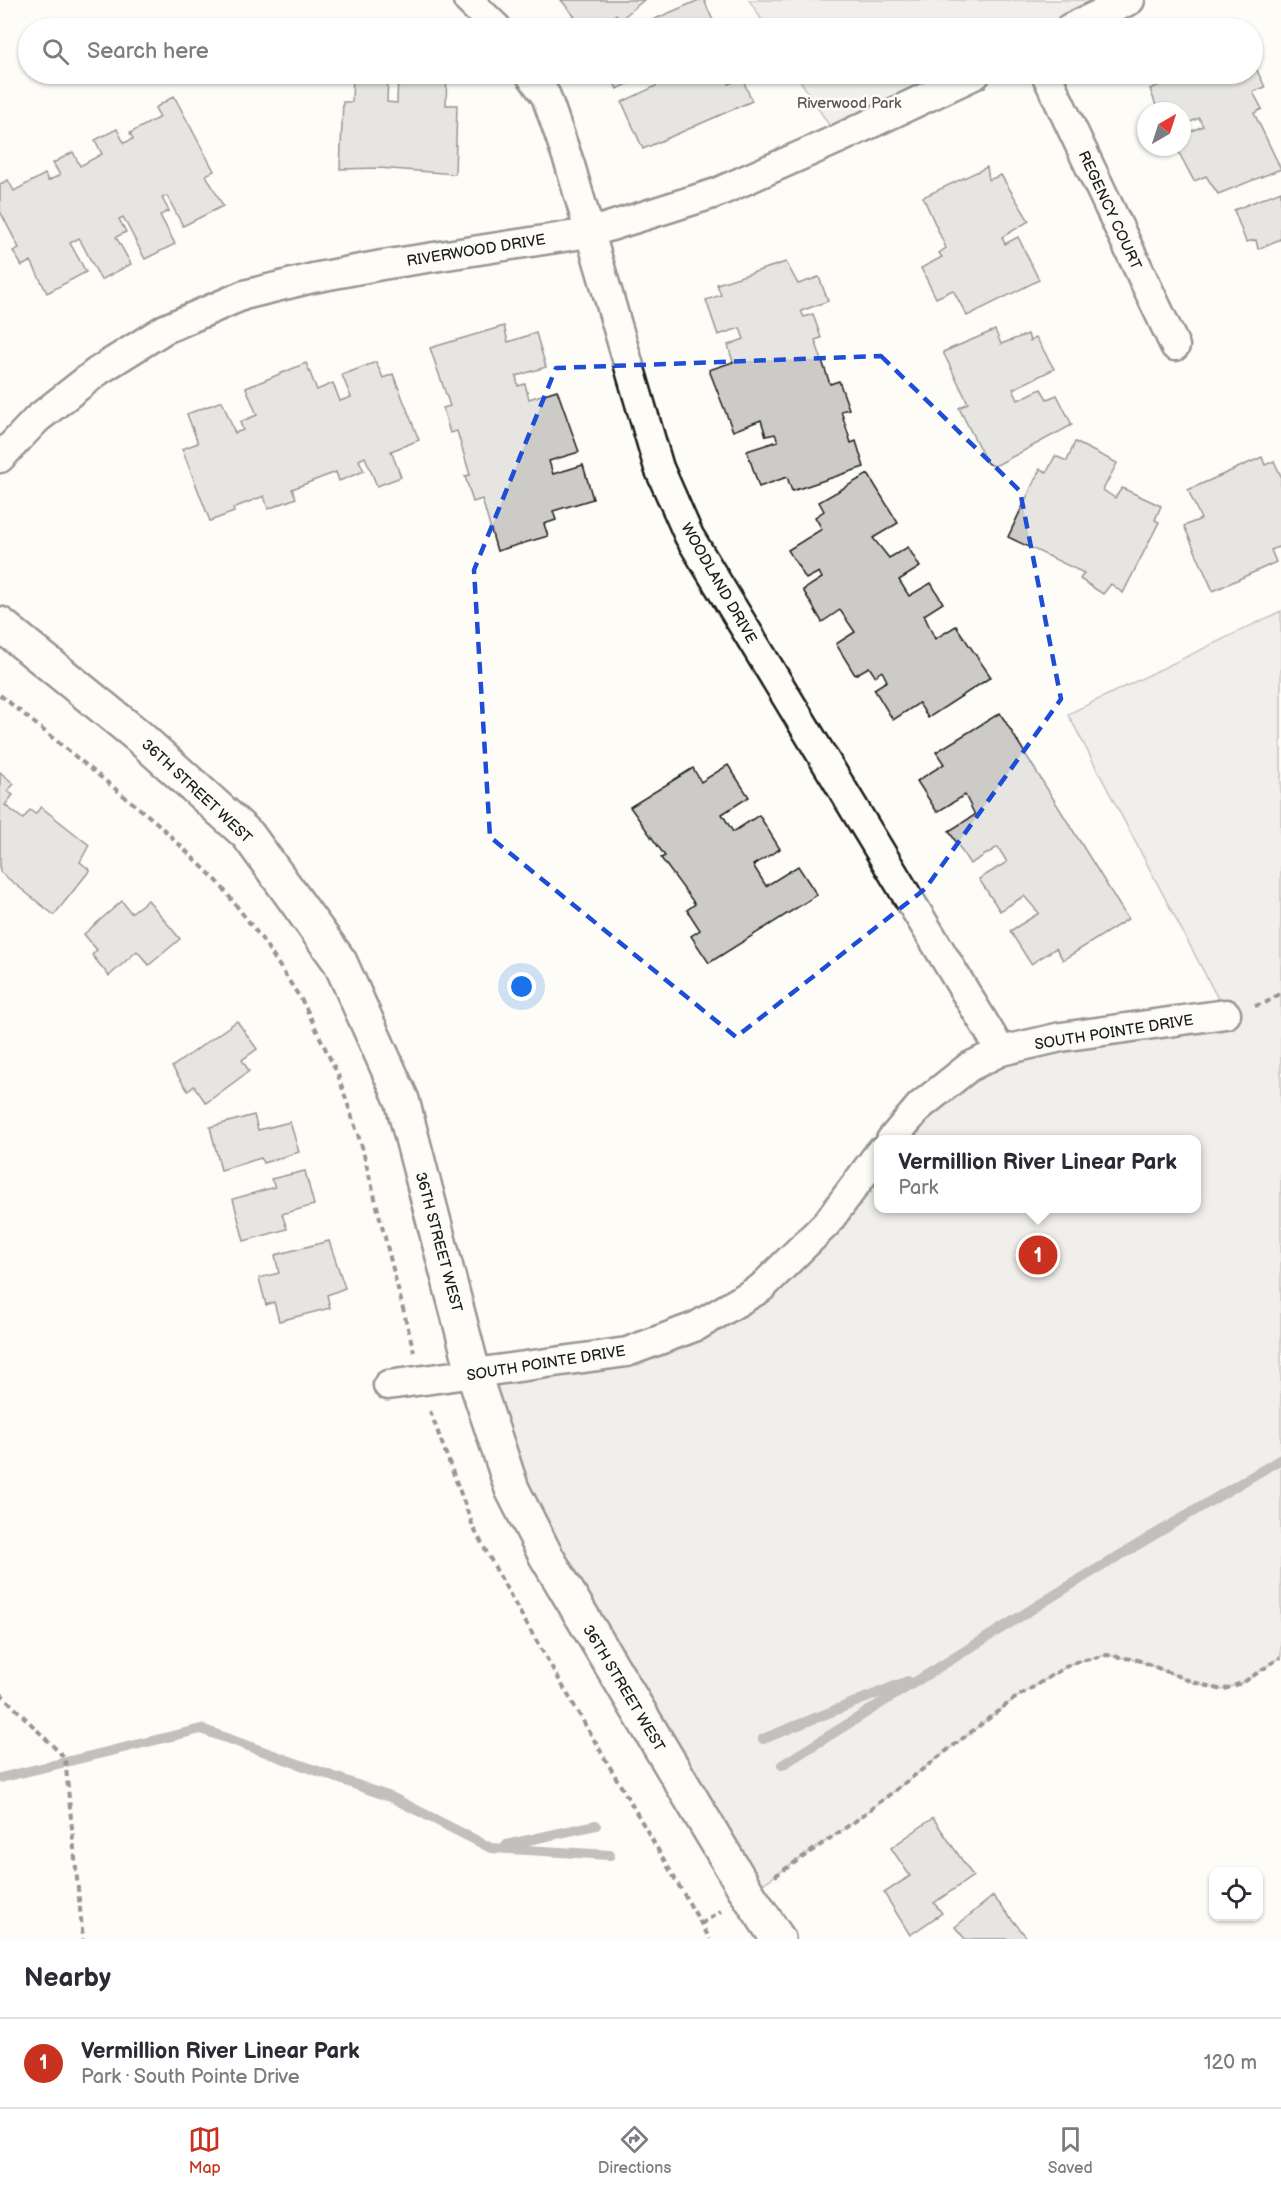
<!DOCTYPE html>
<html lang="en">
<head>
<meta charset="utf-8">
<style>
  :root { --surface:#fff; --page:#f2f2f3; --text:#2b2b33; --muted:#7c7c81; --line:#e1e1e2; --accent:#c8321e }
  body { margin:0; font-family:"Balsamiq Sans",sans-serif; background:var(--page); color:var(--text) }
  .controls { position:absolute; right:18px; bottom:18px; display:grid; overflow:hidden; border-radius:12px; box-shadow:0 2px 4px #0004 }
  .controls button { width:54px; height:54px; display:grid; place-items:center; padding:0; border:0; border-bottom:2px solid var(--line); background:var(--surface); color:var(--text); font:30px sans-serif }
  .compass { position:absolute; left:1137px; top:102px; width:54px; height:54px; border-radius:50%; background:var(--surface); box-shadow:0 2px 4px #0004; rotate:39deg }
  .you { position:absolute; left:522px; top:987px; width:21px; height:21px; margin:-15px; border:4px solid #fff; border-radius:50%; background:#1a73e8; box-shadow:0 0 0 9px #1a73e833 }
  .badge { display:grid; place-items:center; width:39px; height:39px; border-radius:50%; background:var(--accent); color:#fff; font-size:20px; font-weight:700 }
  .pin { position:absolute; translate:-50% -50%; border:3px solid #fff; box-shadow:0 2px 6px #0006 }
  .popup { position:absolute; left:874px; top:1135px; width:327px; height:78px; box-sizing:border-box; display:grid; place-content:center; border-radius:12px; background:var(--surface); filter:drop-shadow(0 2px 4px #0005); font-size:20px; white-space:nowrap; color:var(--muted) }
  .popup b { font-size:22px; color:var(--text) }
  .popup::after { content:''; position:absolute; left:50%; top:100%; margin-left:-12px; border:12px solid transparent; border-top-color:var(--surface) }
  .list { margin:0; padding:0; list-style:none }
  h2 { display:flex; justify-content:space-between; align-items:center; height:78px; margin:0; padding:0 24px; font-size:26px }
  h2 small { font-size:20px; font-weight:400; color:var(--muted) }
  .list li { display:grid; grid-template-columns:39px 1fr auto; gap:18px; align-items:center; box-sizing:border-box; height:90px; padding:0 24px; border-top:2px solid var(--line) }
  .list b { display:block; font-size:22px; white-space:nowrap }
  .list p { margin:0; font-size:20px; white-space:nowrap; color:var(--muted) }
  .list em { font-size:20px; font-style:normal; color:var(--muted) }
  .icon { flex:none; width:33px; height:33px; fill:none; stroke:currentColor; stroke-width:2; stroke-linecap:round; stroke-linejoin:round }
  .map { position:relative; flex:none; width:1281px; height:1939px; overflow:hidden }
  .search { position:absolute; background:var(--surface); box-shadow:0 2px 4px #0004; left:18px; right:18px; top:18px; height:66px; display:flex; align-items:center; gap:15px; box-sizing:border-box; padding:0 21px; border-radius:33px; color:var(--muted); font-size:22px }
  .sheet { height:168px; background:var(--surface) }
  nav { display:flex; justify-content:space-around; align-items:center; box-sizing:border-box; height:84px; border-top:2px solid var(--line); background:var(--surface); font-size:16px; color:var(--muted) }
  nav a { display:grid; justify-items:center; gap:3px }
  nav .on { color:var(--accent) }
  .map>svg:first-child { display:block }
  .green { fill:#e0dfdb; stroke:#7e7e7c; stroke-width:1.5 }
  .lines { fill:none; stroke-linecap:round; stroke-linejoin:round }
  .stream { stroke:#797876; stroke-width:10 }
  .building { fill:#cccbc8; stroke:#1c1c1c; stroke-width:1.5 }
  .minor-casing { stroke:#1c1c1c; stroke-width:33 }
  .tertiary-casing { stroke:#1c1c1c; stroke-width:38 }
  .path { stroke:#1c1c1c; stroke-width:4; stroke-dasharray:6 4.5; stroke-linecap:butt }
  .minor { stroke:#fdfcf7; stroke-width:28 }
  .tertiary { stroke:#fdfcf7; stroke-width:33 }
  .marked { fill:none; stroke:#1d4ed8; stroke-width:4.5; stroke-dasharray:12 8; stroke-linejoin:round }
  .labels { text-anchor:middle; stroke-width:5; stroke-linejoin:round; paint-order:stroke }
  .park-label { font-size:15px; fill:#575655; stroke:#fdfcf7 }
  .street-label { font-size:15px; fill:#1c1c1c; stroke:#fdfcf7 }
</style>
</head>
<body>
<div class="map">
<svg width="1281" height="1939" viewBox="0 0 1281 1939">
  <rect width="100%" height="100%" fill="#fdfcf7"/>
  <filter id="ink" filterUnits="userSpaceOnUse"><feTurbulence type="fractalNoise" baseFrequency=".0167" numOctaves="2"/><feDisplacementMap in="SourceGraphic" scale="12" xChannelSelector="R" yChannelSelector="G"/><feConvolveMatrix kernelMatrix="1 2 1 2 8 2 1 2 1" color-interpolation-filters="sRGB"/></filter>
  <g filter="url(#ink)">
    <!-- green -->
    <g class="green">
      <path d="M749 0H1130L1070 28H767Z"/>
      <path d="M796 74H976L838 139Z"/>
      <path d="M1281 611V1657L1244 1682 1222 1690 1190 1681 1137 1660 1107 1655 1072 1663 1014 1699 854 1822 748 1894 546 1556 474 1375 627 1352 761 1288 879 1153V1208H1197V1140L891 1139 969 1067 1226 1014 1068 714Z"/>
    </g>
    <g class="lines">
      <!-- stream -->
      <g class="stream">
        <path d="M763 1739 908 1681"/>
        <path d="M782 1765 1082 1578 1281 1459"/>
        <path d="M0 1778 201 1729 393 1798 491 1848 610 1855"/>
        <path d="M506 1845 596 1825"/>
      </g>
    </g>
    <!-- building -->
    <g class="building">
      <path d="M561 0H644L620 20 616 14 598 28H584Z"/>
      <path d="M699 0H704L714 23 704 27 705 28H634Z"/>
      <path d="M1252 60 1265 87 1253 92 1262 109 1254 113 1281 169 1218 194 1206 176 1194 181 1176 147H1182V135L1203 126 1199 118 1182 126V111H1158L1150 89 1186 74H1252Z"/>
      <path d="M353 74H388L387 102 397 103 398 74H447L446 105H457L455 174 379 168 340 169 343 102H352Z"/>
      <path d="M610 74H725L729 84 742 78 752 101 643 149 622 102 656 86 650 74 617 89Z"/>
      <path d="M174 96 214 171 206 175 223 206 183 226 167 196 162 198 169 211 160 215 175 244 145 259 123 217 119 219 126 232 116 237 131 264 101 280 79 238 70 243 86 272 47 293 31 261 22 266 13 251 19 248 0 211V184L8 180 14 191 45 174 48 181 60 175 53 163 73 152 80 166 102 154 95 140 117 129 124 143 133 139 130 133 160 117 155 108Z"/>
      <path d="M987 167 989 180 1001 175 1029 221 1002 237 1005 244 1018 237 1039 280 967 316 953 290 936 298 921 268 942 257 939 253 946 248 923 197Z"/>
      <path d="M1281 191V241L1280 239 1258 249 1256 240 1246 242 1234 210Z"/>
      <path d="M786 262 798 284 819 277 828 301 801 311 804 317 813 314 821 338 815 340 830 384 839 381 849 409 841 411 851 443 856 441 864 467 792 491 787 477 759 487 747 451 778 441 775 434 766 436 761 420 733 431 709 370 733 362 728 345 744 339 740 328 718 335 706 300 721 295 717 284Z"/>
      <path d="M504 326 508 342 536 333 546 367 516 376 518 386 525 384 529 399 557 390 579 452 549 461 553 474 583 465 593 499 553 511 556 520 544 524 548 536 497 551 482 499 473 502 465 476 470 475 457 431 450 433 443 408 450 406 430 348Z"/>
      <path d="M995 330 1001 344 1028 334 1030 341 1036 337 1054 369 1013 389 1018 400 1041 389 1047 399 1057 395 1072 425 995 466 987 463 959 408 968 403 943 352Z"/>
      <path d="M376 362 383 378 393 374 419 440 391 451 401 477 377 486 365 457 359 460 364 471 339 481 336 472 292 489 296 498 268 509 264 496 233 508 234 512 210 521 182 449 198 443 187 414 222 401 235 433 243 430 240 422 257 415 246 388 306 363 317 390 333 383 340 401 351 397 342 375Z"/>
      <path d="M1075 442 1117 463 1103 490 1115 498 1122 488 1161 506 1155 520 1159 522 1123 593 1111 584 1103 594 1080 579 1084 573 1008 537 1040 469 1047 472 1055 456 1067 461Z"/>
      <path d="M1262 457 1265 465 1274 461 1281 476V546L1271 550 1276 562 1213 591 1184 526 1201 519 1188 490Z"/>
      <path d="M868 474 898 523 873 538 889 558 908 547 920 567 899 580 909 596 931 583 943 603 924 615 935 639 956 626 991 677 928 718 919 703 893 720 874 689 887 681 882 671 875 676 869 667 855 675 836 644 855 632 840 610 822 622 803 590 822 578 819 572 806 579 788 550 822 529 815 517 824 511 819 502Z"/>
      <path d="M1000 713 1128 919 1063 960 1056 948 1031 964 1010 931 1039 913 1024 896 1000 911 979 879 1007 862 998 847 970 864 949 831 975 815 965 795 937 812 917 781 944 764 936 752Z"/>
      <path d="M728 765 749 797 722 814 733 832 759 815 780 849 753 865 766 886 798 866 817 895 709 963 691 936 700 930 687 910 695 904 661 858 665 856 630 807 693 768 701 782Z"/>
      <path d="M0 772 14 784 7 791 13 795 5 805 23 819 30 810 35 814 41 807 89 845 80 862 90 870 54 915 0 872Z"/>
      <path d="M148 900 180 939 149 965 137 951 109 976 92 955 97 950 84 934 122 901 131 913Z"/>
      <path d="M237 1021 257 1049 242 1060 249 1071 206 1103 194 1086 188 1091 172 1067Z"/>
      <path d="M254 1115 258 1130 290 1122 299 1152 263 1163 261 1158 221 1170 210 1127Z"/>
      <path d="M305 1171 314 1205 282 1214 287 1229 244 1241 233 1199 275 1187 271 1179Z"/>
      <path d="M329 1241 345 1288 327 1295 330 1308 279 1321 274 1302 266 1305 259 1278 279 1273 275 1255Z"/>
      <path d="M933 1818 973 1876 934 1903 942 1913 910 1935 884 1893 910 1876 891 1848Z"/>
      <path d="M993 1896 1028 1939H965L955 1927Z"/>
    </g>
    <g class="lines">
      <defs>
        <g id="minor">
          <path d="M468 0 497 28"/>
          <path d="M1070 28 1130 0"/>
          <path d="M530 74 546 96 570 165 659 468 689 536 1001 1051"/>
          <path d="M1046 74 1175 346"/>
          <path d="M0 458 37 419 98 371 165 329 244 295 313 278 382 265 589 233 716 193 838 139 976 74"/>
          <path d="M891 1140 920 1106 969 1067 1001 1051 1061 1037 1226 1014"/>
          <path d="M388 1385 627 1352 697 1326 761 1288 827 1223 879 1153"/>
        </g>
        <path id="tertiary" d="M0 624 137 735 248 835 340 962 402 1100 474 1375 512 1489 546 1556 748 1894 778 1939"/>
      </defs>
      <!-- minor casing -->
      <use href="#minor" class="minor-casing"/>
      <!-- tertiary casing -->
      <use href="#tertiary" class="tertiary-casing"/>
      <!-- path -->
      <g class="path">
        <path d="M0 695 156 822 218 882 262 939 304 1004 338 1075 362 1147 414 1352"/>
        <path d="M1255 1006 1267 1002 1281 993"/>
        <path d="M430 1411 474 1529 515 1604 710 1939"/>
        <path d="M0 1693 65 1758 83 1939"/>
        <path d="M775 1876 854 1822 1014 1699 1072 1663 1107 1655 1138 1660 1190 1681 1222 1690 1244 1682 1281 1657"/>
        <path d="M701 1924 721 1911"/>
      </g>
      <!-- minor -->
      <use href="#minor" class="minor"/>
      <!-- tertiary -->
      <use href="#tertiary" class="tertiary"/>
    </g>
  </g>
  <!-- marked area -->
  <path d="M0 0H1281V1939H0ZM881 356 1020 491 1061 699 925 889 736 1037 490 837 474 570 556 368Z" fill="#fdfcf7" fill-opacity=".55" fill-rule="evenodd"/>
  <path class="marked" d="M881 356 1020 491 1061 699 925 889 736 1037 490 837 474 570 556 368Z"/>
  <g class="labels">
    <!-- park labels -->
    <g class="park-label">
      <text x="849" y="108">Riverwood Park</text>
    </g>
    <!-- street labels -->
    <g class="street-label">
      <text transform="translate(1110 210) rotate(65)" y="5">REGENCY COURT</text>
      <text transform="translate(476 250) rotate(-9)" y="5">RIVERWOOD DRIVE</text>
      <text transform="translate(719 583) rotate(60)" y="5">WOODLAND DRIVE</text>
      <text transform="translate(197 791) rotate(43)" y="5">36TH STREET WEST</text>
      <text transform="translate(1114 1032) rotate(-9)" y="5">SOUTH POINTE DRIVE</text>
      <text transform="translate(439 1242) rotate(75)" y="5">36TH STREET WEST</text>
      <text transform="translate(546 1363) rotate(-9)" y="5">SOUTH POINTE DRIVE</text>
      <text transform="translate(624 1688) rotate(59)" y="5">36TH STREET WEST</text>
    </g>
  </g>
</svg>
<div class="controls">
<button><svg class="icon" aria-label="locate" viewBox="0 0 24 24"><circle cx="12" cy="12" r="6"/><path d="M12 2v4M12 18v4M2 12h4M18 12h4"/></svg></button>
</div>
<svg class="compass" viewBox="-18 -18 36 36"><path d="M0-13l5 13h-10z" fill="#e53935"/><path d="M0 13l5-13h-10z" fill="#7c7c81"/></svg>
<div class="you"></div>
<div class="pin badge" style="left:1038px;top:1255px">1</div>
<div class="popup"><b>Vermillion River Linear Park</b>Park</div>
<div class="search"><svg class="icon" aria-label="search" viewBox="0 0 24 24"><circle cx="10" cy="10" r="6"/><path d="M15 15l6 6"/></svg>Search here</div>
</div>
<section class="sheet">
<h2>Nearby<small></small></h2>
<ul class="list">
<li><span class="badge">1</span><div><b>Vermillion River Linear Park</b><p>Park · South Pointe Drive</p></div><em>120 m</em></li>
</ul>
</section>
<nav>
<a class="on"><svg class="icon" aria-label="map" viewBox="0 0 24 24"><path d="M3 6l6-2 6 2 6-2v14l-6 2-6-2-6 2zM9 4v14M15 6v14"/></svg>Map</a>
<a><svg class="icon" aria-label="directions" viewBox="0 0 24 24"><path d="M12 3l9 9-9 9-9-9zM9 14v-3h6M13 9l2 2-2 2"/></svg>Directions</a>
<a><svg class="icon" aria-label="saved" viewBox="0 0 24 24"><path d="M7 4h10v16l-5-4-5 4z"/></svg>Saved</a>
</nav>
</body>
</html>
